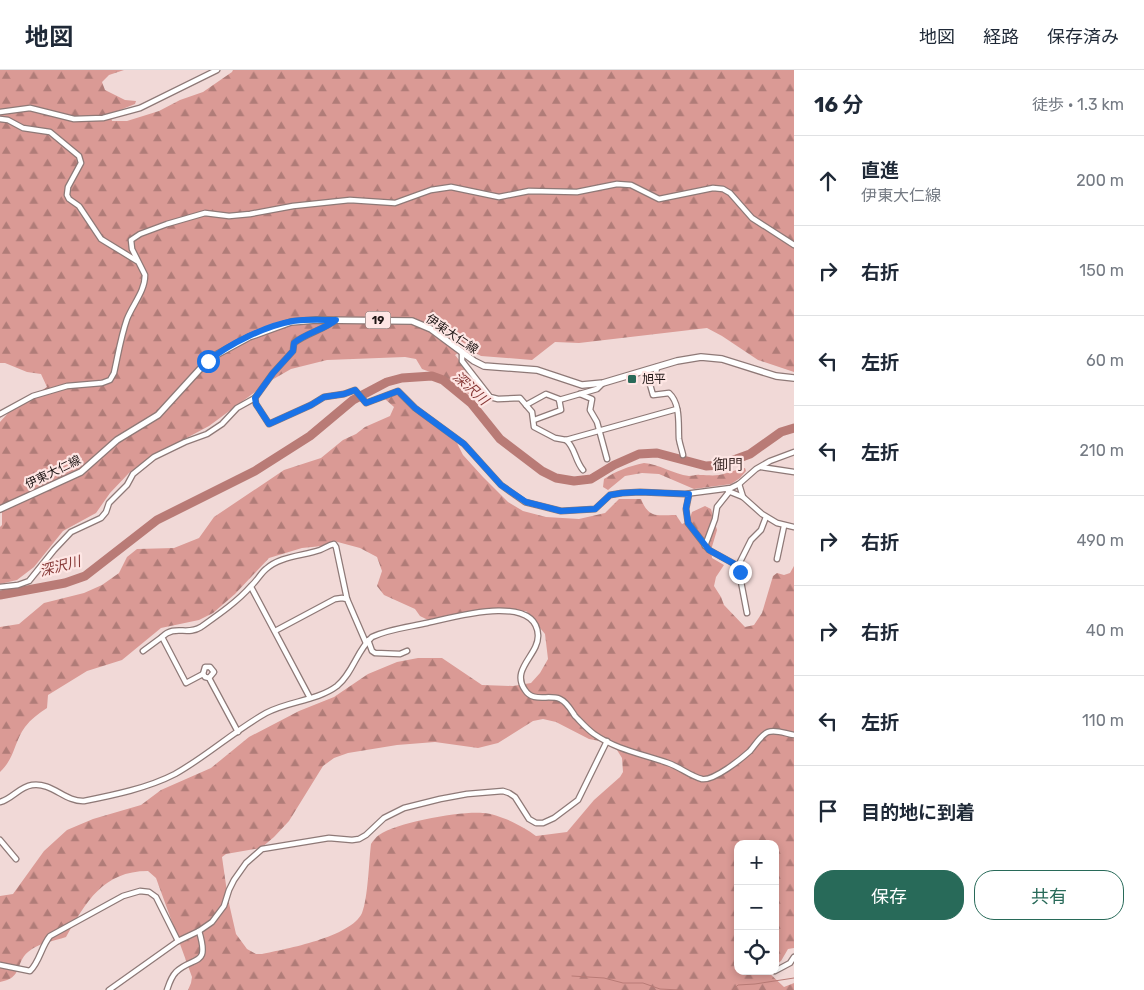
<!DOCTYPE html>
<html lang="ja">
<head>
<meta charset="utf-8">
<style>
  :root { --surface:#fff; --page:#f6f6f7; --text:#1f2937; --muted:#747a83; --line:#e0e1e3; --accent:#286a59 }
  body { margin:0; font-family:Rubik,"Noto Sans JP",sans-serif; background:var(--page); color:var(--text) }
  .controls { position:absolute; right:15px; bottom:15px; display:grid; overflow:hidden; border-radius:10px; box-shadow:0 2px 8px #0003 }
  .controls button { width:45px; height:45px; display:grid; place-items:center; padding:0; border:0; border-bottom:1px solid var(--line); background:var(--surface); color:var(--text); font:25px sans-serif }
  .stop { position:absolute; width:15px; height:15px; margin:-11px; border:4px solid #1a73e8; border-radius:50%; background:#fff }
  .stop.end { background:#1a73e8; border-color:#fff; box-shadow:0 1px 5px #0008 }
  .list { margin:0; padding:0; list-style:none }
  h2 { display:flex; justify-content:space-between; align-items:center; height:65px; margin:0; padding:0 20px; font-size:21px }
  h2 small { font-size:16px; font-weight:400; color:var(--muted) }
  .list li { display:grid; grid-template-columns:32px 1fr auto; gap:15px; align-items:center; box-sizing:border-box; height:90px; padding:0 20px; border-top:1px solid var(--line) }
  .list b { display:block; font-size:19px; white-space:nowrap }
  .list p { margin:0; font-size:16px; white-space:nowrap; color:var(--muted) }
  .list em { font-size:16px; font-style:normal; color:var(--muted) }
  .actions { display:flex; gap:10px; padding:15px 20px }
  .actions a { flex:1; padding:11px 0; border:1px solid var(--accent); border-radius:20px; text-align:center; font-size:18px; color:var(--accent) }
  .actions .main { background:var(--accent); color:#fff }
  .icon { flex:none; width:28px; height:28px; fill:none; stroke:currentColor; stroke-width:2; stroke-linecap:round; stroke-linejoin:round }
  .map { position:relative; flex:none; width:794px; height:920px; overflow:hidden }
  header { display:flex; align-items:center; gap:30px; box-sizing:border-box; height:70px; padding:0 25px; background:var(--surface); border-bottom:1px solid var(--line) }
  header strong { font-size:24px }
  nav { display:flex; gap:28px; margin-inline-start:auto; font-size:18px }
  main { display:flex }
  aside { flex:1; background:var(--surface) }
  .map>svg:first-child { display:block }
  .forest { fill:url(#forest-firs); fill-rule:evenodd }
  .lines { fill:none; stroke-linecap:round; stroke-linejoin:round }
  .stream { stroke:#b97b76; stroke-width:1 }
  .river { stroke:#b97b76; stroke-width:9 }
  .minor-casing { stroke:#8e7977; stroke-width:7 }
  .major-casing { stroke:#8e7977; stroke-width:8 }
  .minor { stroke:#fff; stroke-width:4.5 }
  .major { stroke:#fff; stroke-width:5.5 }
  .route { stroke:#1a73e8; stroke-width:6 }
  .poi-dot { fill:#286a59; stroke:#fee6e4; stroke-width:2 }
  .labels { text-anchor:middle; stroke-width:4.5; stroke-linejoin:round; paint-order:stroke }
  .shield { fill:#fee6e4; stroke:#605452; stroke-width:1 }
  .shield-label { font-size:11px; font-weight:bold; fill:#1d1514 }
  .street-label { font-size:12px; fill:#1d1514; stroke:#fee6e4 }
  .poi-label { font-size:12px; fill:#1d1514; stroke:#fee6e4; text-anchor:start }
  .water-label { font-size:14px; font-style:italic; fill:#873836; stroke:#fee6e4 }
  .quarter-label { font-size:15px; fill:#412f2d; stroke:#fee6e4 }
</style>
</head>
<body>
<header>
<strong>地図</strong>
<nav><a>地図</a><a>経路</a><a>保存済み</a></nav>
</header>
<main>
<div class="map">
<svg width="794" height="920" viewBox="0 0 794 920">
  <defs>
    <pattern id="forest-firs" width="22" height="20" patternUnits="userSpaceOnUse" patternTransform="scale(1.25)"><rect width="22" height="20" fill="#da9a95"/><path d="M5 1l3.5 6h-7zM16 11l3.5 6h-7z" fill="#b07c78"/></pattern>
  </defs>
  <rect width="100%" height="100%" fill="#f1d9d7"/>
  <!-- forest -->
  <g class="forest">
    <path d="M0 0H124L109 5 102 12 105 20 125 30 136 31 135 34 110 44 112 51H127L159 41 180 30 203 22 232 2 233 0H794V302L758 290 722 266 707 258 579 273 555 272 532 290 481 286 466 278 455 285 484 321 481 329C467 327 457 314 444 307 437 304 429 302 422 299L416 289 405 287 327 290 291 299 270 311 209 356 164 380 129 403 110 423 96 443 63 461 34 497 17 510 0 514V457L2 455V443L0 440V352L9 342 47 317 41 304 27 302 5 293H0Z"/>
    <path d="M396 325 400 326 411 338 457 373 463 385 483 407 508 432 523 441 546 447 579 449 605 443 619 429H641C649 449 657 445 676 445L682 454 689 451 692 442 705 436 711 439 717 460 711 480 712 488 724 495 716 507 714 516 721 527 724 535 745 557 754 555 762 543 773 506 777 503 784 505 790 503 794 496V878L788 879 781 891 775 895V774H738V901H767L784 917 794 913V920H188L191 913 192 907 156 808 148 801C103 801 86 832 66 867 54 871 38 873 28 882 15 893 23 908 0 912V826L13 824 44 781 67 760 93 749 141 735 161 720 211 698 249 667 299 641 334 627 368 604 397 592 418 588H442L482 615 513 616 531 613 540 603 548 589 545 564 526 541 496 540 434 553 420 546 415 539 384 525 377 516 382 501 377 487 360 478 334 471 322 476 302 478 269 488 235 524 213 543 199 550 161 558 122 590 87 601 48 625 47 638C39 643 31 649 25 657 14 672 15 688 0 702V557L19 554 44 533 84 523 102 515 119 503 127 487 137 479 174 478 199 468 214 447 284 400 321 388 343 370 356 364 365 357 390 346 394 337 385 329ZM543 649 556 652 589 669 605 672 617 680 622 688 623 702 620 707 594 730 567 762 536 766C523 756 499 744 483 743 460 741 398 752 379 765 376 767 373 771 371 774 369 790 368 829 362 843 351 867 286 879 262 884H256L247 879 236 864 228 829 222 787 226 784 261 778 274 767 289 751 323 696 334 688 348 683 397 675 435 672 478 678 498 673 533 651Z"/>
    <path d="M644 393C659 394 673 404 689 406 693 406 696 404 700 405 707 405 712 406 719 405 729 403 736 399 745 398L746 401 740 408 731 414 694 419 659 404 642 403 625 406 608 420 603 417 604 409C616 401 629 396 644 393Z"/>
  </g>
  <g class="lines">
    <!-- stream -->
    <g class="stream">
      <path d="M572 906 604 908 623 913H643L660 919 680 920"/>
      <path d="M733 920 738 915 755 914 794 908"/>
    </g>
    <!-- river -->
    <path class="river" d="M0 525 65 513 85 506 157 450 255 401 310 366 353 330 387 312 402 308 432 306 443 310 471 333 500 369 542 401 556 408 574 411 591 409 614 395 639 384 657 383 706 396 720 395 750 384 781 362 794 358"/>
    <defs>
      <g id="minor">
        <path d="M0 42 30 38 74 49 103 48 140 38 217 0"/>
        <path d="M0 49 8 50 23 58 50 62 79 86 81 93 68 117 67 125 69 129 79 136 101 169 137 191"/>
        <path d="M462 282V291L490 327 498 329 520 328 532 342 534 357 555 368 566 370 677 339"/>
        <path d="M657 297 656 303 649 311 653 325 669 323C681 334 678 355 679 369 680 375 682 380 683 385"/>
        <path d="M580 324 592 329 590 340 597 352 607 389"/>
        <path d="M255 328 256 334 269 354 311 335 324 327 344 324 355 320 366 333 398 321 415 338 464 374 501 415 525 432 561 441 595 439 610 425 622 423 640 422 685 424 731 418 739 414 756 399 770 391 794 382"/>
        <path d="M559 330 597 319 603 313"/>
        <path d="M526 335 546 324 559 329 561 340 534 350"/>
        <path d="M0 344 33 326 67 316 102 313 110 310 114 303C118 285 121 266 127 249 133 234 145 221 145 205L132 179 131 170 140 164 167 154 205 143 229 146 250 144 293 136 350 130 395 133 431 120 451 117 499 127 529 121 577 122 617 114 631 115 659 129 713 118 723 119 730 123 752 148 794 175"/>
        <path d="M566 370C575 377 575 391 583 400"/>
        <path d="M761 397 794 402"/>
        <path d="M739 414 743 427 762 444 777 453 794 457"/>
        <path d="M728 421 743 427"/>
        <path d="M689 424 686 439 688 453 709 480 738 496"/>
        <path d="M705 476 715 449 717 437 729 422"/>
        <path d="M777 489 784 456"/>
        <path d="M0 517 18 515 29 511 54 480 71 462 101 448 106 442 109 433 127 415 133 404 154 387 185 372 207 364 222 354 237 338 255 328 273 303 293 281 294 273C307 263 323 260 336 250"/>
        <path d="M251 517 310 628"/>
        <path d="M747 543 738 496 751 470 761 460 766 447"/>
        <path d="M275 561 335 529 342 528 347 529 366 573"/>
        <path d="M368 570 372 581 375 583 400 584 407 581"/>
        <path d="M143 581 162 567"/>
        <path d="M203 604 205 597H210L214 602 209 608"/>
        <path d="M238 662 209 608 205 607 203 604 186 613 162 567C175 554 187 566 201 557 218 545 237 532 251 516 257 511 260 504 266 499 280 486 303 486 320 480 325 478 329 475 334 474L336 477 347 529"/>
        <path d="M0 732C12 729 19 717 32 715 52 712 65 732 84 731 114 725 148 718 175 704 207 686 234 661 266 643 288 631 317 631 337 616 353 603 357 580 372 567 389 559 409 557 427 553 450 548 536 522 538 565 539 585 510 599 525 620 533 633 549 624 560 629 567 632 571 640 575 646 581 652 587 659 594 664 617 680 642 684 668 693 680 697 690 706 702 709 714 711 741 689 750 681 755 675 761 665 768 662 776 659 786 664 794 665"/>
        <path d="M0 770 16 789"/>
        <path d="M0 895 30 901C40 891 41 877 50 866L123 826 140 821 149 822 156 827 178 871"/>
        <path d="M775 901 790 893 794 887"/>
        <path d="M109 920 178 871 199 861 212 852 224 836 229 820 234 810 246 793 262 779 329 768 352 770 359 769 366 765 384 748 404 738 440 729 467 724 503 721 509 723 515 727 529 749 536 753H543L554 748 578 730 607 671"/>
        <path d="M167 920C169 914 171 907 176 902 194 885 210 898 199 861"/>
      </g>
      <path id="major" d="M0 439 81 402 117 370 158 345 200 299 214 286 249 267 291 252 316 250 412 251 431 259 474 291 484 296 537 300 582 315 603 313 677 291 701 287 722 289 776 306 794 308"/>
    </defs>
    <!-- minor casing -->
    <use href="#minor" class="minor-casing"/>
    <!-- major casing -->
    <use href="#major" class="major-casing"/>
    <!-- minor -->
    <use href="#minor" class="minor"/>
    <!-- major -->
    <use href="#major" class="major"/>
  </g>
  <g class="lines">
    <!-- route -->
    <path class="route" d="M208 291C229 274 265 256 293 251 307 249 322 250 336 250 323 260 306 263 294 273L293 281 273 303 255 328 256 334 269 354 311 335 324 327 344 324 355 320 366 333 398 321 415 338 464 374 501 415 526 432 561 441 595 439 610 425 622 423 640 422 689 424 686 438 688 453 709 480 738 496 740 502"/>
  </g>
  <!-- markers -->
  <rect class="poi-dot" x="627" y="304" width="10" height="10" rx="2.5"/>
  <g class="labels">
    <!-- shield labels -->
    <rect class="shield" x="365.5" y="241.5" width="25" height="17" rx="4"/>
    <g class="shield-label">
      <text x="378" y="254">19</text>
    </g>
    <!-- street labels -->
    <g class="street-label">
      <text transform="translate(452 264) rotate(34)" y="4">伊東大仁線</text>
      <text transform="translate(53 402) rotate(-26)" y="4">伊東大仁線</text>
    </g>
    <!-- poi labels -->
    <g class="poi-label">
      <text x="642" y="313">旭平</text>
    </g>
    <!-- water labels -->
    <g class="water-label">
      <text transform="translate(471 318) rotate(42)" y="5">深沢川</text>
      <text transform="translate(60 496) rotate(-15)" y="5">深沢川</text>
    </g>
    <!-- quarter labels -->
    <g class="quarter-label">
      <text x="728" y="400">御門</text>
    </g>
  </g>
</svg>
<div class="controls">
<button>+</button>
<button>−</button>
<button><svg class="icon" aria-label="locate" viewBox="0 0 24 24"><circle cx="12" cy="12" r="6"/><path d="M12 2v4M12 18v4M2 12h4M18 12h4"/></svg></button>
</div>
<div class="stop" style="left:208px;top:291px"></div>
<div class="stop end" style="left:740px;top:502px"></div>
</div>
<aside>
<h2>16 分<small>徒歩 · 1.3 km</small></h2>
<ul class="list">
<li><svg class="icon" aria-label="ahead" viewBox="0 0 24 24"><path d="M12 20V5M6 11l6-6 6 6"/></svg><div><b>直進</b><p>伊東大仁線</p></div><em>200 m</em></li>
<li><svg class="icon" aria-label="right" viewBox="0 0 24 24"><path d="M7 20v-9h11M14 6l5 5-5 5"/></svg><div><b>右折</b></div><em>150 m</em></li>
<li><svg class="icon" aria-label="left" viewBox="0 0 24 24"><path d="M17 20v-9H6M10 6l-5 5 5 5"/></svg><div><b>左折</b></div><em>60 m</em></li>
<li><svg class="icon" aria-label="left" viewBox="0 0 24 24"><path d="M17 20v-9H6M10 6l-5 5 5 5"/></svg><div><b>左折</b></div><em>210 m</em></li>
<li><svg class="icon" aria-label="right" viewBox="0 0 24 24"><path d="M7 20v-9h11M14 6l5 5-5 5"/></svg><div><b>右折</b></div><em>490 m</em></li>
<li><svg class="icon" aria-label="right" viewBox="0 0 24 24"><path d="M7 20v-9h11M14 6l5 5-5 5"/></svg><div><b>右折</b></div><em>40 m</em></li>
<li><svg class="icon" aria-label="left" viewBox="0 0 24 24"><path d="M17 20v-9H6M10 6l-5 5 5 5"/></svg><div><b>左折</b></div><em>110 m</em></li>
<li><svg class="icon" aria-label="arrive" viewBox="0 0 24 24"><path d="M6 21V4h12l-3 4 3 4H6"/></svg><div><b>目的地に到着</b></div></li>
</ul>
<div class="actions"><a class="main">保存</a><a>共有</a></div>
</aside>
</main>
</body>
</html>
